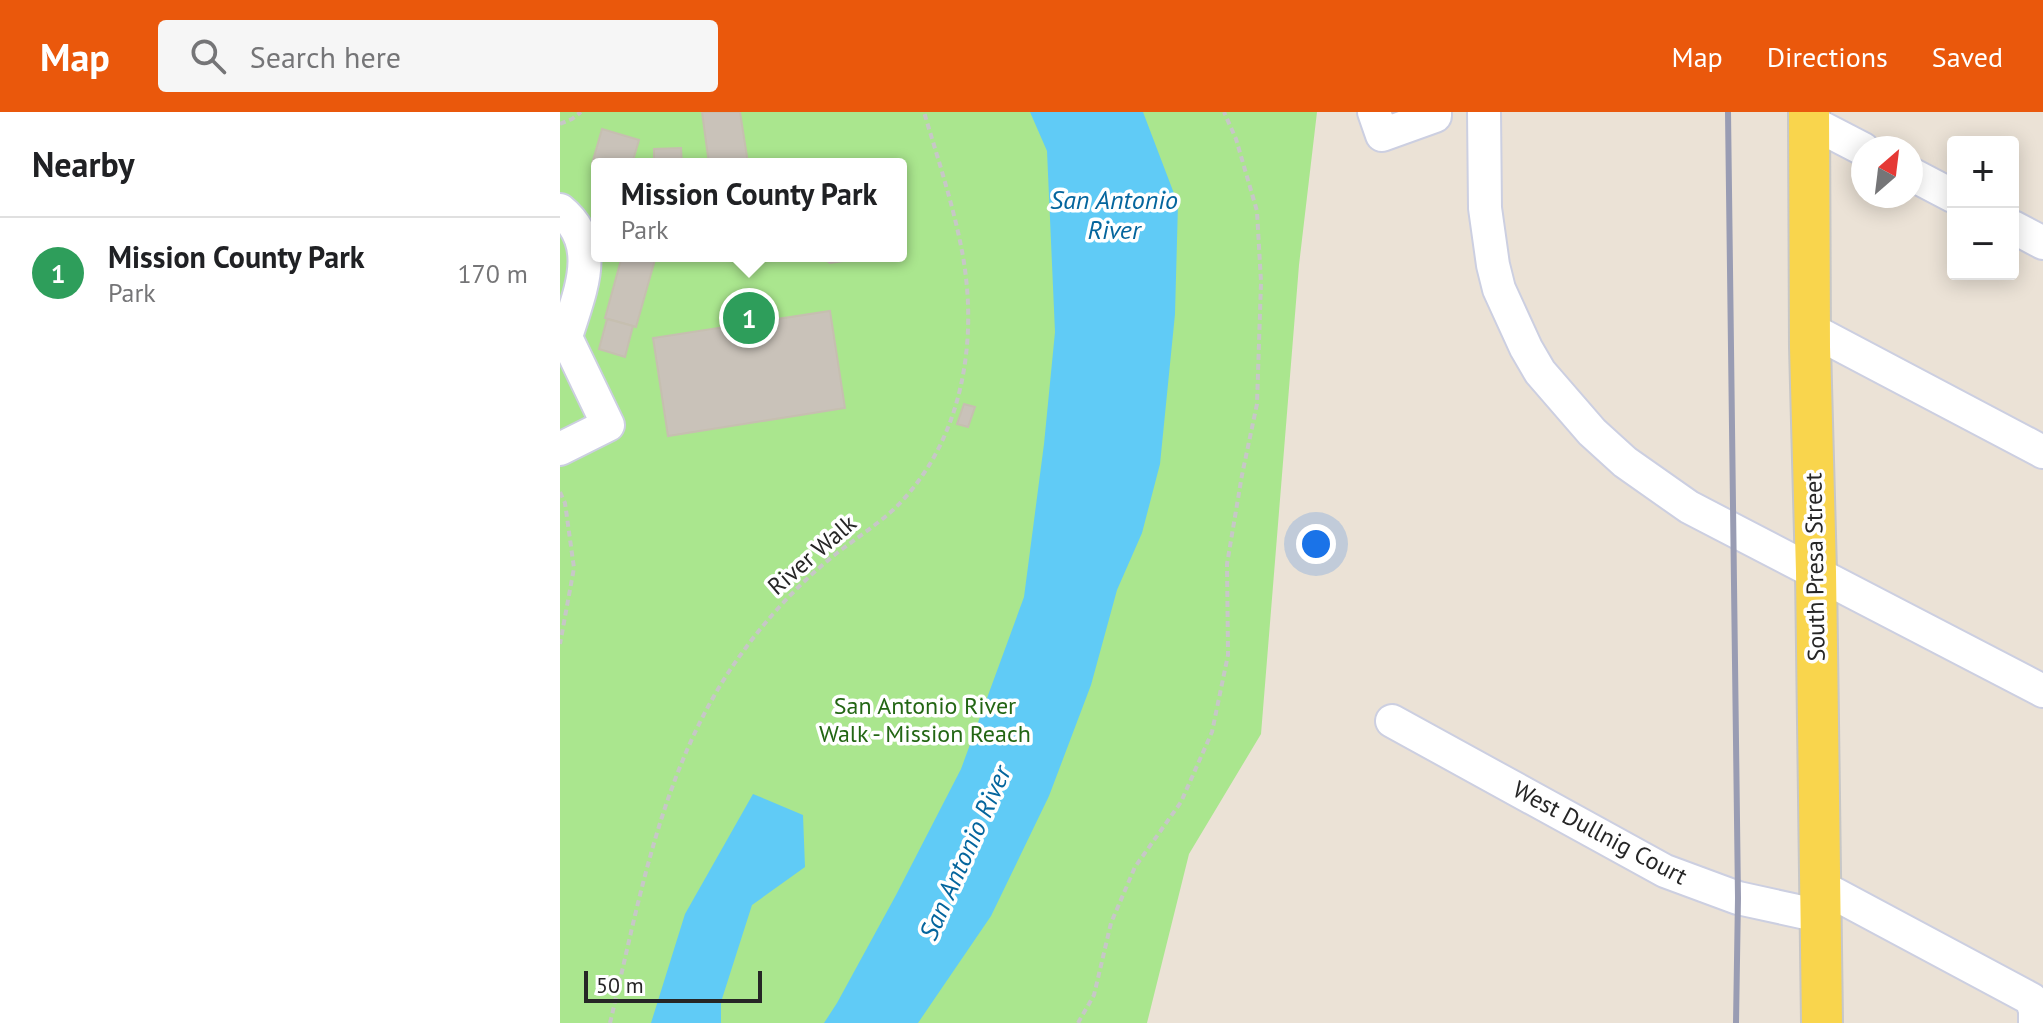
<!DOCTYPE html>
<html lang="en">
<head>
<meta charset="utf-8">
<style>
  :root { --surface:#fff; --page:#f6f6f6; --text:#202124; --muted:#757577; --line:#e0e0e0; --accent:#ea580c }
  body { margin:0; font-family:"PT Sans",sans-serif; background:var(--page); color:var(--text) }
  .controls { position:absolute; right:24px; top:24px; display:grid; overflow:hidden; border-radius:8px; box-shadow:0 4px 20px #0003 }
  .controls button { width:72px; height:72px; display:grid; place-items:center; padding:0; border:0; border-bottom:2px solid var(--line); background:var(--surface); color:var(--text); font:40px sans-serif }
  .compass { position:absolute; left:1291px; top:24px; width:72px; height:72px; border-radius:50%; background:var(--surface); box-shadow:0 4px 20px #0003; rotate:28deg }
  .scale { position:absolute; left:24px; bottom:20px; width:178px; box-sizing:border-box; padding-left:8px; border:4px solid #262626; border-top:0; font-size:22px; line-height:28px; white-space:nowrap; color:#262626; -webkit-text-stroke:6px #fff; paint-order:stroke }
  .you { position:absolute; left:756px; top:432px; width:28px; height:28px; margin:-20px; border:6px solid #fff; border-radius:50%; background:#1a73e8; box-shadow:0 0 0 12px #1a73e833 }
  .badge { display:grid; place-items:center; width:52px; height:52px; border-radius:50%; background:var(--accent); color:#fff; font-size:26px; font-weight:700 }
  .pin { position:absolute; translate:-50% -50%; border:4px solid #fff; box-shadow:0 2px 8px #0006 }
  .popup { position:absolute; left:31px; top:46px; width:316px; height:104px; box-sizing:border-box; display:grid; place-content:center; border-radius:8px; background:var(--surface); filter:drop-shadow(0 2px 6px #0005); font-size:26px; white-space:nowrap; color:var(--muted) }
  .popup b { font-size:30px; color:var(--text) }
  .popup::after { content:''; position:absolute; left:50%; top:100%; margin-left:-16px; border:16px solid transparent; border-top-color:var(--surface) }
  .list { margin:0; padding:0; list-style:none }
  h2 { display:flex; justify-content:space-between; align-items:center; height:104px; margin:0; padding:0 32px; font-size:34px }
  h2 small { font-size:26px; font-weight:400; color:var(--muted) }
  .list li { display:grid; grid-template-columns:52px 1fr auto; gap:24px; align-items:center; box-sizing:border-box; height:112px; padding:0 32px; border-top:2px solid var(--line) }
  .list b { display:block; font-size:30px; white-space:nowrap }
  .list p { margin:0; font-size:26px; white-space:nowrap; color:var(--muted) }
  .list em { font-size:26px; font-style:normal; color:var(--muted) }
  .icon { flex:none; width:44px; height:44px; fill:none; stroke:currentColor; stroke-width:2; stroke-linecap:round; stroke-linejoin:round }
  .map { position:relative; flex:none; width:1483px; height:911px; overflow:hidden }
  header { display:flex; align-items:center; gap:48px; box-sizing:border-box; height:112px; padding:0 40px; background:var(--accent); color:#fff }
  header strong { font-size:38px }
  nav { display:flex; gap:44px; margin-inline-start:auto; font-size:28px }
  .search { width:560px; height:72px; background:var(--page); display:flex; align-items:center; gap:20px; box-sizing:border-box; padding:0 28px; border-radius:8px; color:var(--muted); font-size:30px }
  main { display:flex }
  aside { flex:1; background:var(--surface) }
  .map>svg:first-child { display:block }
  .green { fill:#aae68e; fill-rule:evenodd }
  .water { fill:#60cbf6 }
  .building { fill:#c9c2b9; stroke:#c6bfb0; stroke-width:2 }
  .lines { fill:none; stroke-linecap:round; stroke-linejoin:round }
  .minor-casing { stroke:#cccfe1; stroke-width:36 }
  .major-casing { stroke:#c7c7c7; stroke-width:44 }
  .path { stroke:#c7c7c7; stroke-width:4; stroke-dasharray:6 4; stroke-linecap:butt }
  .minor { stroke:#fff; stroke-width:32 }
  .major { stroke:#f9d54d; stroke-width:40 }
  .rail { stroke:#999cb3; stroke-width:6 }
  .labels { text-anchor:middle; stroke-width:7; stroke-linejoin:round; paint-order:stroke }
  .street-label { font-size:24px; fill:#262626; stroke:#fff }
  .park-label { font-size:24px; fill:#236614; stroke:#fff }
  .water-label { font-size:26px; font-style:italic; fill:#04659d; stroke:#fff }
</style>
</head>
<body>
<header>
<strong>Map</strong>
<div class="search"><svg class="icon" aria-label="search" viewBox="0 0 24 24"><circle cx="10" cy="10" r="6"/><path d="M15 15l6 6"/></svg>Search here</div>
<nav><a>Map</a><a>Directions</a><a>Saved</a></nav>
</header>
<main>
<aside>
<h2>Nearby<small></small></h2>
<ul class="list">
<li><span class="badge" style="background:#2e9e5b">1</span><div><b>Mission County Park</b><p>Park</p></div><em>170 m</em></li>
</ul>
</aside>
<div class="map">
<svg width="1483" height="911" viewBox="0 0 1483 911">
  <rect width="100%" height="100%" fill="#ebe2d6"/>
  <!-- green -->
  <path class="green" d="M0 0H757L739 153 701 622 629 742 587 911H0ZM37 52H341V144H37Z"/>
  <!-- water -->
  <g class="water">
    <path d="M470 0H583L618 92 615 202 600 352 582 421 557 478 531 573 489 684 431 804 358 911H264L277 891 336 783 401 657 464 485 484 332 495 220 487 39Z"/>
    <path d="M193 682 243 703 245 755 192 793 161 890V911H91L125 802Z"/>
  </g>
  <!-- building -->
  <g class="building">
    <path d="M142 0H180L188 51 149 52Z"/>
    <path d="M42 17 79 28 72 52H37V54L32 52Z"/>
    <path d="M121 36 122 52H94V37Z"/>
    <path d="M62 144H96L76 215 45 206Z"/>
    <path d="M260 144H299L296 147 270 151Z"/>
    <path d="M270 199 285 296 108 324 93 226Z"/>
    <path d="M47 207 73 214 65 245 39 237Z"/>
    <path d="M404 292 415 295 408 315 397 312Z"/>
  </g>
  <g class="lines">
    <defs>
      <g id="minor">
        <path d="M814 0 822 23 875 4V0"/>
        <path d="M924 0 925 96 933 153 939 177 966 236 980 260 1032 320 1065 350 1129 395 1483 579"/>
        <path d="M1249 9 1303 37"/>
        <path d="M1351 62 1393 84"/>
        <path d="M0 98C43 133 19 181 6 225"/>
        <path d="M1453 115 1483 131"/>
        <path d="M0 213 48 313 0 337"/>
        <path d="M1250 217 1483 340"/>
        <path d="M832 609 1105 759 1178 786 1260 804"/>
        <path d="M1260 774 1471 887 1475 898V911"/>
      </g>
      <path id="major" d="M1249 0 1250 235 1256 460 1262 911"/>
    </defs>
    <!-- minor casing -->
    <use href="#minor" class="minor-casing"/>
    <!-- major casing -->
    <use href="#major" class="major-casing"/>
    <!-- path -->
    <g class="path">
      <path d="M0 12 12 7 21 0"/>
      <path d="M0 380 5 391 14 456 0 532"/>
      <path d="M50 911C79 790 100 664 170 558 197 518 229 481 266 450 287 432 312 417 333 398 403 331 420 227 401 134 392 89 377 44 364 0"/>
      <path d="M518 911 534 883 551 811 575 755 621 690 652 620 668 543 667 452 682 363 697 292 701 170 697 99 676 27 664 0"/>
    </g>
    <!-- minor -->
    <use href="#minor" class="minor"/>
    <!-- major -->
    <use href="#major" class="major"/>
    <!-- rail -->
    <path class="rail" d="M1168 0 1178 786 1176 911"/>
  </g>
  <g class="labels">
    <!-- street labels -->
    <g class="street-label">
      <text transform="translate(252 443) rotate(-41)" y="8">River Walk</text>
      <text transform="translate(1255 455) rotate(-91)" y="8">South Presa Street</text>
      <text transform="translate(1040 721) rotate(28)" y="8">West Dullnig Court</text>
    </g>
    <!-- park labels -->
    <g class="park-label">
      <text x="365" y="602">San Antonio River<tspan x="365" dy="28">Walk - Mission Reach</tspan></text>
    </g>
    <!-- water labels -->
    <g class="water-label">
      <text x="554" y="97">San Antonio<tspan x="554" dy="30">River</tspan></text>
      <text transform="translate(405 741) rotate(-66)" y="9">San Antonio River</text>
    </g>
  </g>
</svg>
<div class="controls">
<button>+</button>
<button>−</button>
</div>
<svg class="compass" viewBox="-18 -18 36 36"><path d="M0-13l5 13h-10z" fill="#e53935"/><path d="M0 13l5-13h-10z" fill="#757577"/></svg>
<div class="scale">50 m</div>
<div class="you"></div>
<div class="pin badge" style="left:189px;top:206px;background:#2e9e5b">1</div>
<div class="popup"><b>Mission County Park</b>Park</div>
</div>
</main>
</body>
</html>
